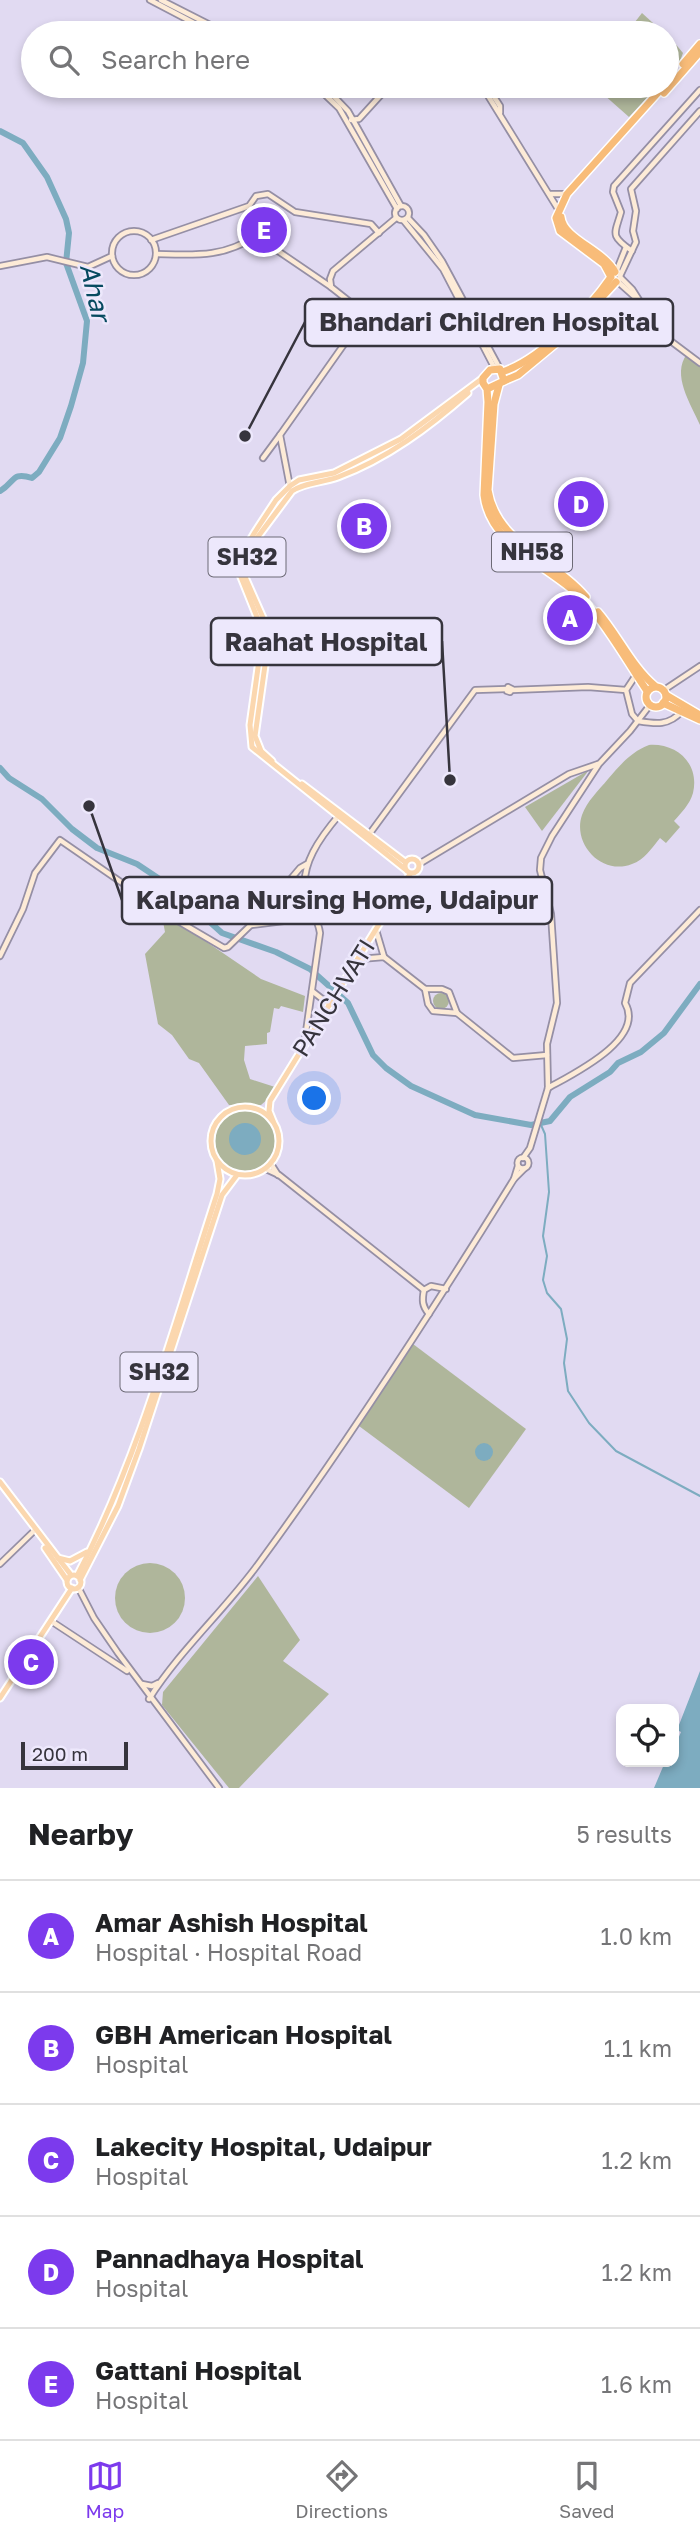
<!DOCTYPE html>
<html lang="en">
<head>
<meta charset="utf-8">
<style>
  :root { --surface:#fff; --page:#f2f2f2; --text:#202124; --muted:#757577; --line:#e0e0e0; --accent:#7c3aed }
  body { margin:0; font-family:"Golos Text",sans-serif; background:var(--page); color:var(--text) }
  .controls { position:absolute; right:21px; bottom:21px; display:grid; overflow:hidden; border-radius:14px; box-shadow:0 4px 10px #0003 }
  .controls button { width:63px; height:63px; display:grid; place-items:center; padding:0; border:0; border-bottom:2px solid var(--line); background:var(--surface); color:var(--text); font:35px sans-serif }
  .scale { position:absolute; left:21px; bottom:18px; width:107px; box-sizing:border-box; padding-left:7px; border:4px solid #36343d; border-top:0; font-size:19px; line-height:24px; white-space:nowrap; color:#36343d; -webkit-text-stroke:5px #ede8fc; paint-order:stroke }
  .you { position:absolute; left:315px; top:1099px; width:24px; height:24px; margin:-18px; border:5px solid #fff; border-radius:50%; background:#1a73e8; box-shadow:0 0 0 10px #1a73e833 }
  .badge { display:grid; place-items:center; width:46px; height:46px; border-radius:50%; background:var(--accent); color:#fff; font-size:23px; font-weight:700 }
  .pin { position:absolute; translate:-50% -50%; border:4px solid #fff; box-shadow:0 2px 7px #0006 }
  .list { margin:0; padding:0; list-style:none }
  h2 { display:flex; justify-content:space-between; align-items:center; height:91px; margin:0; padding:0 28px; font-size:30px }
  h2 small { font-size:23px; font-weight:400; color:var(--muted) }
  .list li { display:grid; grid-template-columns:46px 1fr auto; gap:21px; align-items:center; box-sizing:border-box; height:112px; padding:0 28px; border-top:2px solid var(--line) }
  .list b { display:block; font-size:26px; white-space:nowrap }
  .list p { margin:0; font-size:23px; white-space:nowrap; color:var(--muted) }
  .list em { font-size:23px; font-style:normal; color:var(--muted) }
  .icon { flex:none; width:38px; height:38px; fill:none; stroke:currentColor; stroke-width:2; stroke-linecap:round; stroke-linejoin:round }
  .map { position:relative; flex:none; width:700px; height:1788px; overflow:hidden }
  .search { position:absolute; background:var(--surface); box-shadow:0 4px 10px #0003; left:21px; right:21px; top:21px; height:77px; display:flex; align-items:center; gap:18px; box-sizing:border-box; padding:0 24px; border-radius:38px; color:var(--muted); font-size:26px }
  .sheet { height:651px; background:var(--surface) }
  nav { display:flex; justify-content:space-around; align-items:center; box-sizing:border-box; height:98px; border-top:2px solid var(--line); background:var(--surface); font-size:19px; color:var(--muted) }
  nav a { display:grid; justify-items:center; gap:4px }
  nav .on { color:var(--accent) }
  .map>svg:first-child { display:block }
  .green { fill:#afb69b }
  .water { fill:#7dacc0 }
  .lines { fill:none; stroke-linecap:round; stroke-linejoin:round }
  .stream { stroke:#7dacc0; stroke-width:2 }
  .river { stroke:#7dacc0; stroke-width:6 }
  .secondary-casing { stroke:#958fa5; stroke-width:8 }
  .primary-casing { stroke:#fff; stroke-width:9 }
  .highway-casing { stroke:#fff; stroke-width:10 }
  .secondary { stroke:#fdebd7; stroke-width:4.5 }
  .primary { stroke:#fbd7af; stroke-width:5 }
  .highway { stroke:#f8bc79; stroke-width:7 }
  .labels { text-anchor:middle; stroke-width:5; stroke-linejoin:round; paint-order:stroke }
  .shield { fill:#ede8fc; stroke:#6d6a76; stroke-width:2 }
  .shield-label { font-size:23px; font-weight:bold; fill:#36343d }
  .street-label { font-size:24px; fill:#36343d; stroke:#ede8fc }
  .water-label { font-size:26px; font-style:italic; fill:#064a60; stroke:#ede8fc }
  .leader { fill:none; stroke:#36343d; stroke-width:2.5 }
  .callout-dot { fill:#36343d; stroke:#ede8fc; stroke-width:2.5 }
  .callout { fill:#ede8fc; stroke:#36343d; stroke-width:2.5 }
  .callout-label { font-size:26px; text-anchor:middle; font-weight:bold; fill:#36343d }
</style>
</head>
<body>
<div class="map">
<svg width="700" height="1788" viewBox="0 0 700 1788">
  <rect width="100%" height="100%" fill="#e1daf2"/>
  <!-- green -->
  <g class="green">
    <path d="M642 13 653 23 654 33H636L631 27Z"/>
    <path d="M673 41 683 53 680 61 674 64 667 61V42Z"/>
    <path d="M594 86H658L629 117Z"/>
    <path d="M687 354 700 363V425C691 404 671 375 687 354Z"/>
    <path d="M649 745C676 743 700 763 693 793 690 804 681 813 674 821L680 827 666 843 660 838C652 848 644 860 632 864 602 876 572 844 582 815 587 801 599 790 608 779 621 764 631 752 649 745Z"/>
    <path d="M589 770 542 831 525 807Z"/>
    <path d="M161 911 261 979 305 996 303 1012 281 1006 279 1009 274 1008 270 1032 267 1033V1044L245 1046 244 1060 250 1079 275 1087 269 1098 261 1105H229L199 1063 189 1059 172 1035 158 1024 145 954 165 932Z"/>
    <circle cx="441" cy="1001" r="8"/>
    <circle cx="245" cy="1140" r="31"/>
    <path d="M413 1344 526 1429 469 1508 359 1426Z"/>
    <circle cx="150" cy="1598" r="35"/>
    <path d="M258 1576 300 1640 283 1661 329 1694 239 1788H229L162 1705 163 1692Z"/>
  </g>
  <!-- water -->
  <g class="water">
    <circle cx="245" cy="1139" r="16"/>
    <circle cx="484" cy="1452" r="9"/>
    <path d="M700 1671V1788H654L665 1762H674V1739H678L681 1732 677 1730Z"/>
  </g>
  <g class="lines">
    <!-- stream -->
    <path class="stream" d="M541 1125 545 1134 549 1192 543 1236 547 1256 543 1280 547 1293 561 1309 567 1339 564 1363 568 1391 589 1423 616 1451 700 1496"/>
    <!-- river -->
    <g class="river">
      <path d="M0 131 23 143 47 177 57 199 66 219 69 233 66 263 87 321 83 363 71 406 60 438 39 472 32 478C11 471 15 483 0 491"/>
      <path d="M0 768 9 778 42 799 72 829 97 848 137 864 170 886 222 933 276 952 310 969 348 1003 373 1055 386 1068 411 1086 475 1115 531 1125 550 1121 570 1097 610 1072 618 1063 641 1052 664 1033 700 984"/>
    </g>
    <defs>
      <g id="secondary">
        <path d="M150 0 213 33"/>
        <path d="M161 0 226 33"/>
        <path d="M321 33H361"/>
        <path d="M316 86 339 108 397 209"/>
        <path d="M324 86 348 111 401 206"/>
        <path d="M482 86 558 209"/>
        <path d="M487 86 500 106V113"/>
        <path d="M351 120 359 119 389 86"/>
        <path d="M550 194H567"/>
        <circle cx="402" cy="213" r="7"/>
        <path d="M408 218 424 235 442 261 500 369"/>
        <path d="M404 221 443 269 495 369"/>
        <circle cx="134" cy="253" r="22"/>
        <path d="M151 240 249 206 256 196 268 194 295 212 371 224 379 233"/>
        <path d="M632 251C609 235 615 234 621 212L613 192 614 186 700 90"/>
        <path d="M156 254C195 255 222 258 256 236L331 287"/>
        <path d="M0 266 47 257 88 267 112 256"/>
        <path d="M616 272 626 247"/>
        <path d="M620 276 636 242 633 231 636 211 631 189 700 111"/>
        <path d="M620 277 632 289 660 333 700 363"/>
        <path d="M617 281 635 297"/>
        <path d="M263 458 280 435"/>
        <path d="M290 487 280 435 364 316V313L331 287 330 279 333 271 396 218"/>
        <path d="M636 675 626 690 632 714 638 721C656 724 669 726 682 711"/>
        <path d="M508 687 512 689 510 692 507 691Z"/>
        <path d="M512 690 588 687 626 690"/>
        <path d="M664 690 700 666"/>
        <path d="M368 836 475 690 507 689"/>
        <path d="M419 864 569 774 598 764"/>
        <path d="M251 925 340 914H371L379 924"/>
        <path d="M376 930 384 957"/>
        <path d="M0 956 23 909 35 873 60 840 173 918 224 948 228 947 257 919 300 868 307 864"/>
        <path d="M360 959 384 957 425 989"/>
        <path d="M425 989H442L449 992 457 1013 433 1011 428 1004Z"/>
        <path d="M312 991 330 1005"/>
        <path d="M457 1013 513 1058 547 1055"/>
        <path d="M304 1046 320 933C318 919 311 910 307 897 297 867 322 835 340 814"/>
        <path d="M548 1088C573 1074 646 1039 625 1003L630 983 700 910"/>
        <circle cx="523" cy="1163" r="5.5"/>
        <path d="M523 1158 530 1148 548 1088 547 1044 557 1003 551 914 540 870 541 858 552 836 599 764 630 731 650 705"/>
        <path d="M271 1164 278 1175"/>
        <path d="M266 1169 279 1175 424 1290"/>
        <path d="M514 1179 524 1169"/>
        <path d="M429 1314C422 1306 422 1300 424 1290L431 1286 446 1289"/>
        <path d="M0 1564 34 1531"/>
        <path d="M78 1587 94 1618 118 1653 219 1788"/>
        <path d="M51 1621 127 1671"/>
        <path d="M142 1684 152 1686 158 1683"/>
        <path d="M149 1699C180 1650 225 1610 259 1563 350 1439 433 1310 514 1179L518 1166"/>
      </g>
      <g id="primary">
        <path d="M272 761 261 751 255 736 269 637 264 620 245 577 244 566 254 542 292 491C305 482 322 483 338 477 387 459 429 427 468 393"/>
        <path d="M302 784 405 862"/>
        <circle cx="412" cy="866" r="7"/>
        <path d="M405 869 252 747 250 725 263 632 239 572V559L255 532 276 500 290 486 299 480 334 473 401 439 483 378"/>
        <circle cx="245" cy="1141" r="34"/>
        <path d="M273 1121 269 1111 270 1101 410 874"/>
        <path d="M0 1482 71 1575"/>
        <path d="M45 1548 67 1580"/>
        <path d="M58 1558 70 1561 87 1552"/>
        <circle cx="74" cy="1582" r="7"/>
        <path d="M77 1576C140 1456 175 1322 217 1194L220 1179 217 1161"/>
        <path d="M80 1580 118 1506 139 1449 222 1195 237 1175"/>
        <path d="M0 1698 72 1588"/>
      </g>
      <g id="highway">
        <path d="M683 64 700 44"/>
        <path d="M664 93 700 52"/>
        <path d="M561 217C563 239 604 250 615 272"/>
        <path d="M502 372C540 360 589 309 611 277L604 264 560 231 556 218 567 194 664 86"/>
        <path d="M504 381 518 375 571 331 616 282"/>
        <path d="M499 385 494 404 488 490C496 543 555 560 586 597"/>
        <path d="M487 389 504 381 500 369 490 370 483 378V383L487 389 488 402 484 495C490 549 557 568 589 606 611 632 628 663 647 691"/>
        <path d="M598 612C618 635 632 667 655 686"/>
        <circle cx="656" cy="697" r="10"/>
        <path d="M666 695 700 715"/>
        <path d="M663 703 700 720"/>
      </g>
    </defs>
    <!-- secondary casing -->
    <use href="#secondary" class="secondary-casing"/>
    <!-- primary casing -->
    <use href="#primary" class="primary-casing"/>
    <!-- highway casing -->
    <use href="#highway" class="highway-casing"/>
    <!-- secondary -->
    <use href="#secondary" class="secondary"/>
    <!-- primary -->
    <use href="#primary" class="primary"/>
    <!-- highway -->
    <use href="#highway" class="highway"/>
  </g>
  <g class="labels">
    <!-- shield labels -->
    <g class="shield">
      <rect x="492" y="532.5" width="80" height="39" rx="5"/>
      <rect x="208.5" y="537.5" width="77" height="39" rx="5"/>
      <rect x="120.5" y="1352.5" width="77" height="39" rx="5"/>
    </g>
    <g class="shield-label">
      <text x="532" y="560">NH58</text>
      <text x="247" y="565">SH32</text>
      <text x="159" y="1380">SH32</text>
    </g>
    <!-- street labels -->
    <g class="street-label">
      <text transform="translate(334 998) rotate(-58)" y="8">PANCHVATI</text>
    </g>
    <!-- water labels -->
    <g class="water-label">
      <text transform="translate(95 292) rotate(77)" y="9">Ahar</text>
    </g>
  </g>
  <!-- callouts -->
  <path class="leader" d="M245 436L305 322M450 780L442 641M89 806L122 900"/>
  <g class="callout-dot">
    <circle cx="245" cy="436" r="7"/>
    <circle cx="450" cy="780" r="7"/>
    <circle cx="89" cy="806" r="7"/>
  </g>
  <g class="callout">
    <rect x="305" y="299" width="368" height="47" rx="7"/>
    <rect x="211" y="618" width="231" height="47" rx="7"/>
    <rect x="122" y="877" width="430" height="47" rx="7"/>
  </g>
  <g class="callout-label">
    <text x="489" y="331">Bhandari Children Hospital</text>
    <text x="326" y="651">Raahat Hospital</text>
    <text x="337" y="909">Kalpana Nursing Home, Udaipur</text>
  </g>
</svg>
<div class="controls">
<button><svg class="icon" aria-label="locate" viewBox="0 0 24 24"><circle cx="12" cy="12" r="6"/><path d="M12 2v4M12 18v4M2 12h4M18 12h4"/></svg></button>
</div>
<div class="scale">200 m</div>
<div class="you"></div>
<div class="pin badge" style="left:570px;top:618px">A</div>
<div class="pin badge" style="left:364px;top:526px">B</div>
<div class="pin badge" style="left:31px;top:1662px">C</div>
<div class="pin badge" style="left:581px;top:504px">D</div>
<div class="pin badge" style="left:264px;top:230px">E</div>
<div class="search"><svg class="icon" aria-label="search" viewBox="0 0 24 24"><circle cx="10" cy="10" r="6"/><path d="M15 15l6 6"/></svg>Search here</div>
</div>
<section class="sheet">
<h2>Nearby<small>5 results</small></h2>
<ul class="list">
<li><span class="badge">A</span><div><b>Amar Ashish Hospital</b><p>Hospital · Hospital Road</p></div><em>1.0 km</em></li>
<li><span class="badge">B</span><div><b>GBH American Hospital</b><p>Hospital</p></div><em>1.1 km</em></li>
<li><span class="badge">C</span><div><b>Lakecity Hospital, Udaipur</b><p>Hospital</p></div><em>1.2 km</em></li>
<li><span class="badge">D</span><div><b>Pannadhaya Hospital</b><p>Hospital</p></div><em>1.2 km</em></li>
<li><span class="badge">E</span><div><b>Gattani Hospital</b><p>Hospital</p></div><em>1.6 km</em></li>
</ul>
</section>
<nav>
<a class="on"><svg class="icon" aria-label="map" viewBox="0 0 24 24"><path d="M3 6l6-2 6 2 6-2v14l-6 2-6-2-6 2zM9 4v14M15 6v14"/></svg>Map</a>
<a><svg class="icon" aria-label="directions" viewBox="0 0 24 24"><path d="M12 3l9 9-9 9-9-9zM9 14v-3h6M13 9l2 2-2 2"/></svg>Directions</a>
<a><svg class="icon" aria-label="saved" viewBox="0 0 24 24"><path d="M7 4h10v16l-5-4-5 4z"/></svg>Saved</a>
</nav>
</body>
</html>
